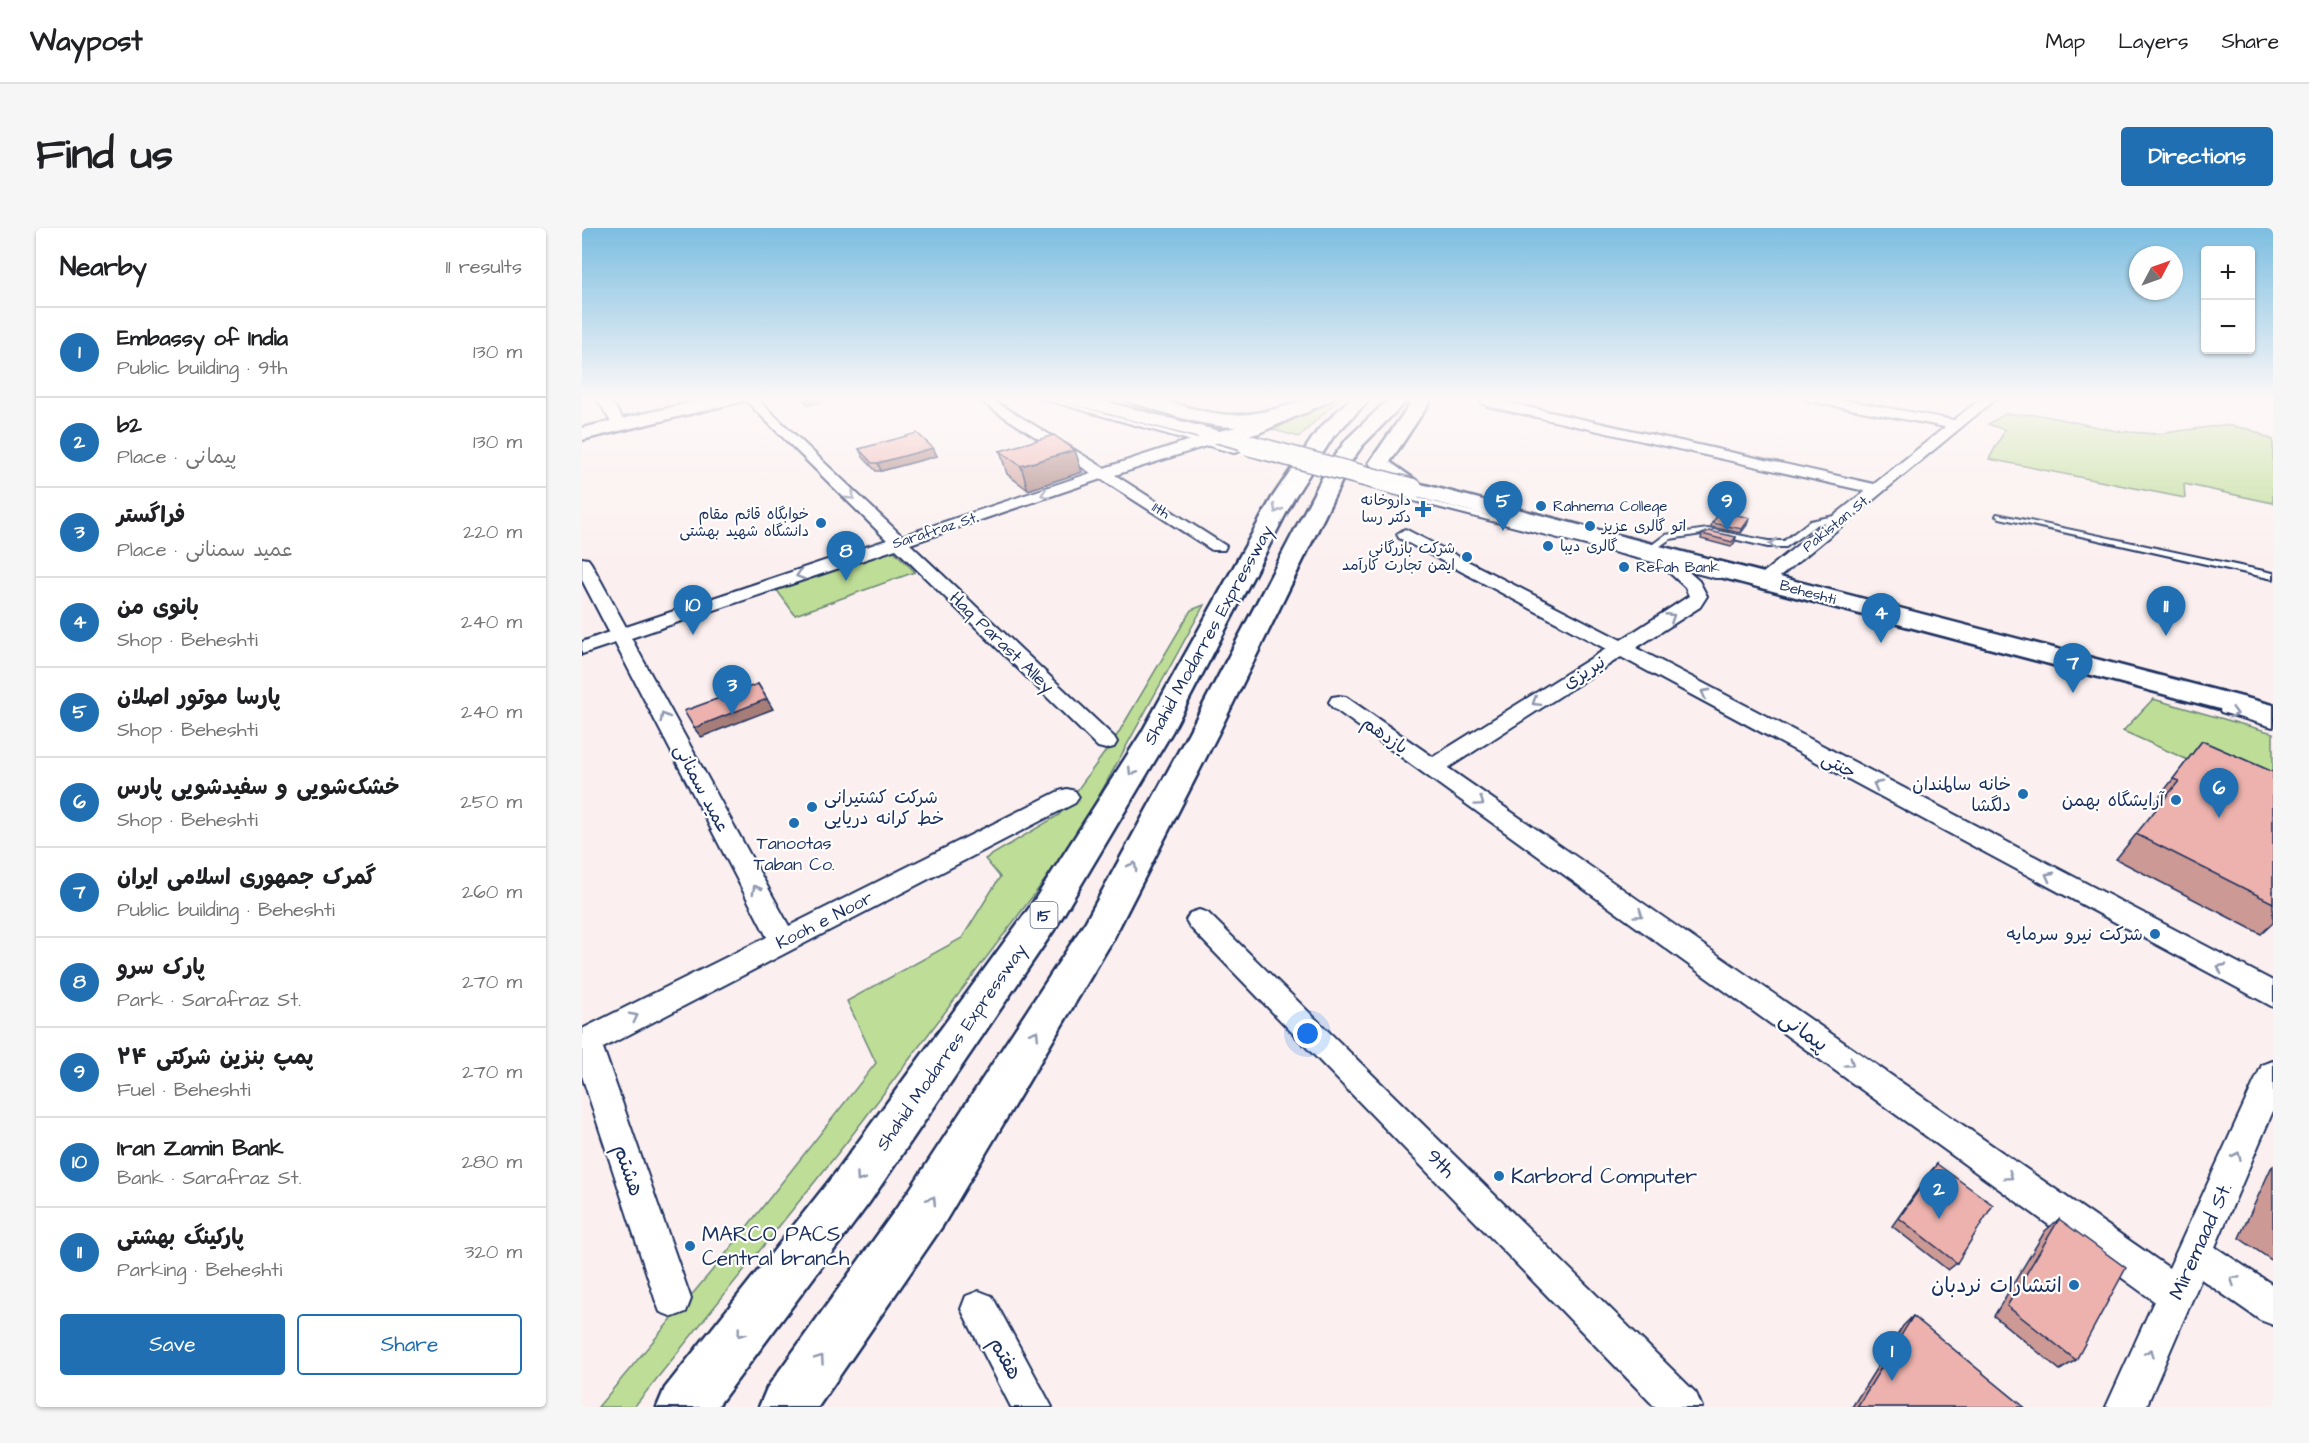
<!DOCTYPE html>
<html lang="en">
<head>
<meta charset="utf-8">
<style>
  :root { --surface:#fff; --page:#f6f6f6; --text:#202124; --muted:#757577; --line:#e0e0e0; --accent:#1f6fb2 }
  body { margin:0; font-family:"Architects Daughter","Playpen Sans Arabic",sans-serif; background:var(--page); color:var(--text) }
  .controls { position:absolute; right:18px; top:18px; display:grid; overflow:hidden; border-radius:6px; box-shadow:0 2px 4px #0004 }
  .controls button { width:54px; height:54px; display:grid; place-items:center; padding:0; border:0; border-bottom:2px solid var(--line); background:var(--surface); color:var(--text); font:30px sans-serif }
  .compass { position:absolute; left:1547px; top:18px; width:54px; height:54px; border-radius:50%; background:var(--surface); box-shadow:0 2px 4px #0004; rotate:49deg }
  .you { position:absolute; left:726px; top:806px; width:21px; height:21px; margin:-15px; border:4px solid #fff; border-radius:50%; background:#1a73e8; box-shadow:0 0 0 9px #1a73e833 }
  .badge { display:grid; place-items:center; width:39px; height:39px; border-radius:50%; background:var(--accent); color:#fff; font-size:20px; font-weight:700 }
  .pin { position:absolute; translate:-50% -50px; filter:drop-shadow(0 2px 3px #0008) }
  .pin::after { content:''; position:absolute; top:32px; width:21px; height:18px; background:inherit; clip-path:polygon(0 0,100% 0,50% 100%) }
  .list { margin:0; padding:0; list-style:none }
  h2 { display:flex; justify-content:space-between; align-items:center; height:78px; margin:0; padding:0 24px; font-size:26px }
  h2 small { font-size:20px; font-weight:400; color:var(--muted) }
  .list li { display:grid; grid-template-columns:39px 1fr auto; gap:18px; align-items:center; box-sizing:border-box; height:90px; padding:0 24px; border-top:2px solid var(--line) }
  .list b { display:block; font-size:22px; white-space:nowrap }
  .list p { margin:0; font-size:20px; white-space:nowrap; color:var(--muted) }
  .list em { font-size:20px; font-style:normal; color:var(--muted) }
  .actions { display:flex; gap:12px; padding:18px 24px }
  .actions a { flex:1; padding:14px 0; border:2px solid var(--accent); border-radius:6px; text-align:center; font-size:21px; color:var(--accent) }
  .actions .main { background:var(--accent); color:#fff }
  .map { position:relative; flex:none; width:1691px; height:1179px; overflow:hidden; border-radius:6px }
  header { display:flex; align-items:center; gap:36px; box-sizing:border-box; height:84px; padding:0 30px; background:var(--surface); border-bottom:2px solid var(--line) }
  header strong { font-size:28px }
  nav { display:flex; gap:33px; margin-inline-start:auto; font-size:21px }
  .intro { display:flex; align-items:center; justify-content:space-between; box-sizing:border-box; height:144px; padding:0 36px }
  h1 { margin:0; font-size:42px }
  .button { padding:15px 27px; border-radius:6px; background:var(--accent); color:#fff; font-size:21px; font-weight:700 }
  main { display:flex; gap:36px; padding:0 36px }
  aside { flex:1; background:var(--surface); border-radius:6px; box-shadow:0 2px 4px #0004 }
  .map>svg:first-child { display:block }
  .green { fill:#bedd96; stroke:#6c867a; stroke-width:1.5 }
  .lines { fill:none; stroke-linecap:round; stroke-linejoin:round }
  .service-casing { stroke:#1b2f5e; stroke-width:4 }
  .minor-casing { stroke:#1b2f5e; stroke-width:4 }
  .secondary-casing { stroke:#1b2f5e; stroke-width:5 }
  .primary-casing { stroke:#1b2f5e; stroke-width:5 }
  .trunk-casing { stroke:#1b2f5e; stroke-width:5 }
  .service { fill:#fff; fill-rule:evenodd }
  .minor { fill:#fff; fill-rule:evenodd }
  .secondary { fill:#fff; fill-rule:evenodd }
  .primary { fill:#fff; fill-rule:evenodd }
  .trunk { fill:#fff; fill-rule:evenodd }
  .primary-bridge-casing { stroke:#1b2f5e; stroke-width:23; stroke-linecap:butt }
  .primary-bridge { stroke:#fff; stroke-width:20 }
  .wall { fill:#cc9995; stroke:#1b2f5e; stroke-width:1.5 }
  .shaded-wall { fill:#a67d79; stroke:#1b2f5e; stroke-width:1.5 }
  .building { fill:#edb2ad; stroke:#1b2f5e; stroke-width:1.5 }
  .oneway { stroke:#8d97ae }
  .poi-dot { fill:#1f6fb2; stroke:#fff; stroke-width:2 }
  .labels { text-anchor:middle; stroke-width:4.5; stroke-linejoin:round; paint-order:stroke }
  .far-poi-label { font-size:15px; fill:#1b2f5e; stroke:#fff; text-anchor:start }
  .far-street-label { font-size:15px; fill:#1b2f5e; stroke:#fff }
  .shield { fill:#fff; stroke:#5f6d8e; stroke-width:1.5 }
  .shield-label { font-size:16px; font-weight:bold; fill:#1b2f5e }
  .street-label { font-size:18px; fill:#1b2f5e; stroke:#fff }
  .poi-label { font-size:18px; fill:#1b2f5e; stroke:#fff; text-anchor:end }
  .near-street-label { font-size:21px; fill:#1b2f5e; stroke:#fff }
  .near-poi-label { font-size:21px; fill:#1b2f5e; stroke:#fff; text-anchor:start }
</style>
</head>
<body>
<header>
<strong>Waypost</strong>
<nav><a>Map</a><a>Layers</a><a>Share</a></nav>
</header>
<div class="intro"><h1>Find us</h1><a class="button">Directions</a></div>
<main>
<aside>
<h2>Nearby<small>11 results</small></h2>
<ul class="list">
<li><span class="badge">1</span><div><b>Embassy of India</b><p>Public building · 9th</p></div><em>130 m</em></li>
<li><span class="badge">2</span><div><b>b2</b><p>Place · پیمانی</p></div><em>130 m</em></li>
<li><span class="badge">3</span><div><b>فراگستر</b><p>Place · عمید سمنانی</p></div><em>220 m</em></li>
<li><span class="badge">4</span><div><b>بانوی من</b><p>Shop · Beheshti</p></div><em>240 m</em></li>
<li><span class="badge">5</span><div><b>پارسا موتور اصلان</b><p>Shop · Beheshti</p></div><em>240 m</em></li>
<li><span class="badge">6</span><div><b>خشک‌شویی و سفیدشویی پارس</b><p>Shop · Beheshti</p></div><em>250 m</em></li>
<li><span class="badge">7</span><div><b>گمرک جمهوری اسلامی ایران</b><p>Public building · Beheshti</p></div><em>260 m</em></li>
<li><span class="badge">8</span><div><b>پارک سرو</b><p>Park · Sarafraz St.</p></div><em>270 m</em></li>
<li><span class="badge">9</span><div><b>پمپ بنزین شرکتی ۲۴</b><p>Fuel · Beheshti</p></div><em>270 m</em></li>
<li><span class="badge">10</span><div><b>Iran Zamin Bank</b><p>Bank · Sarafraz St.</p></div><em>280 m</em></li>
<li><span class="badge">11</span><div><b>پارکینگ بهشتی</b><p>Parking · Beheshti</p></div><em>320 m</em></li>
</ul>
<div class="actions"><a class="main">Save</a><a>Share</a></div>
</aside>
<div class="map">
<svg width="1691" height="1179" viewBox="0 0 1691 1179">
  <rect width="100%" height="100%" fill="#fbf0ef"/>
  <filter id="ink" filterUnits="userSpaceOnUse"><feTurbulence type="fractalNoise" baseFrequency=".0167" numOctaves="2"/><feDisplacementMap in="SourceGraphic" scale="12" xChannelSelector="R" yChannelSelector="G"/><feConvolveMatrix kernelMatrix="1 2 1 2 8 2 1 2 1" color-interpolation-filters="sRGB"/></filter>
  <g filter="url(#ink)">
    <!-- green -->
    <g class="green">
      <path d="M750 169H759L717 209 692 202Z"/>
      <path d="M1423 186 1458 187 1535 203 1575 206 1642 197 1667 201 1691 212V275L1602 256 1603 270 1407 231 1423 202 1406 196Z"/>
      <path d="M311 322 333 344 213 387 194 361Z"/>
      <path d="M622 377 491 615 264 915 52 1179H16L138 1033 294 835 265 773 380 710 418 649 403 631 477 587 534 509 609 382Z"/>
      <path d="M1571 471 1691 505V570L1541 503Z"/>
    </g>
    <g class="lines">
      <defs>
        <g id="service">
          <path d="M454 169H463L659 223 652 225Z"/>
          <path d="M820 266 1139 346 1140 348 1139 350H1133L820 270Z"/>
          <path d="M1262 286 1266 288 1265 290 1234 297 1204 319H1186L1126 305 1088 311 1070 324 1063 322 1083 307 1126 301 1186 313H1202L1228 293Z"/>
          <path d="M1415 286 1691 345V351L1418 290 1414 288Z"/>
          <path d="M1643 479 1691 492V499L1639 484 1638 482 1639 480Z"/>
        </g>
        <g id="minor">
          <path d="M14 169H26L41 191 39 194H29Z"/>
          <path d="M160 169H173L320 308 509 245 392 169H406L522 240 605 213 638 205 643 206 645 209 643 212 533 247 644 318 642 322H630L519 251 328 316 532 509 535 514 532 519 524 521 516 519 314 321 49 410 207 698 477 563 485 561 493 563 497 569 493 575 21 820 109 1071 104 1084 91 1089 78 1084 73 1071 0 848V801L185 709 33 415 0 426V414L27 404 0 352V330L6 331 9 335 44 399 305 312Z"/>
          <path d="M1221 169H1246L1372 192 1401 169H1416L1188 357H1176L1173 353 1176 349 1283 263 905 178 898 174 905 170 1292 256 1363 199 1227 173Z"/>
          <path d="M823 301 1039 412 1107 368 1103 359 1066 325 1069 321H1081L1117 353 1125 368 1118 379 1054 420 1691 753V779L1039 429 866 540 1587 1040 1680 837 1691 833V883L1633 1019 1691 1057V1097L1678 1092 1619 1051 1564 1179H1524L1572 1073 750 479 747 474 750 469 757 468 764 469 851 529 1024 421 817 310 815 306Z"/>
          <path d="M617 682 626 685 1114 1165 1120 1179H1073L608 699 604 692 608 685Z"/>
          <path d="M397 1063 410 1068 470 1179H429L379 1081 384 1068Z"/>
        </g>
        <g id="secondary">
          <path d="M134 169H164L161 173 0 212V200Z"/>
          <path d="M542 169C575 166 605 182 638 186 666 190 692 181 720 174L726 176 729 180 726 184C704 190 681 198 658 199 619 200 581 183 545 173Z"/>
        </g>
        <g id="primary">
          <path d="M477 169H505L637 203 663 197 728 169H751L748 173 677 205 660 209 673 213 676 217 673 221 666 223 480 173Z"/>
          <path d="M833 169H851L808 234 839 256 1691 477V495L823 266 798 248 787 235Z"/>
        </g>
        <g id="trunk">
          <path d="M770 169H790L751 209 712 270 590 504 474 699 287 975 135 1179H75L83 1160 255 943 448 679 560 504 690 270 736 202Z"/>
          <path d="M809 169H828L780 218 770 232 636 506 530 713 361 997 236 1179H177L185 1160 327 963 504 693 606 506 750 231 766 210Z"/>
        </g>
      </defs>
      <!-- service casing -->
      <use href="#service" class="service-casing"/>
      <!-- minor casing -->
      <use href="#minor" class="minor-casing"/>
      <!-- secondary casing -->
      <use href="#secondary" class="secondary-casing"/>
      <!-- primary casing -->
      <use href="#primary" class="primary-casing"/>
      <!-- trunk casing -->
      <use href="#trunk" class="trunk-casing"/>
      <!-- service -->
      <use href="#service" class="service"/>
      <!-- minor -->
      <use href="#minor" class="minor"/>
      <!-- secondary -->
      <use href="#secondary" class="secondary"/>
      <!-- primary -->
      <use href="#primary" class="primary"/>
      <!-- trunk -->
      <use href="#trunk" class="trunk"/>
      <defs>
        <path id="primary-bridge" d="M666 217 831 261"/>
      </defs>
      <!-- primary-bridge casing -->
      <use href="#primary-bridge" class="primary-bridge-casing"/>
      <!-- primary-bridge -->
      <use href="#primary-bridge" class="primary-bridge"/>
    </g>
    <!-- wall -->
    <g class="wall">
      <path d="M217 169H251L252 171 227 177Z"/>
      <path d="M351 220 355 228 299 243H294L281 229 277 221Z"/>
      <path d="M418 223 500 244 446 262 425 246Z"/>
      <path d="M1167 294 1159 305 1129 299 1130 295Z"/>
      <path d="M1120 306 1154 309 1153 314 1149 319 1119 311Z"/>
      <path d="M1620 513 1691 544V695L1679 706 1534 631 1577 578 1572 576Z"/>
      <path d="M1355 936 1375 1035 1366 1042 1310 998 1348 944Z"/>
      <path d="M1691 938V1033L1657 1010 1689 940Z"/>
      <path d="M1477 991 1494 1132 1478 1142 1412 1088 1463 1003Z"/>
      <path d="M1331 1088 1442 1179H1270L1321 1098Z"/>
    </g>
    <!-- shaded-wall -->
    <g class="shaded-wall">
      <path d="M223 169H251L252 171 227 177Z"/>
      <path d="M351 220 355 228 299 243 296 235Z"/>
      <path d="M493 222 500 244 446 262 439 238Z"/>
      <path d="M1168 290 1167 294 1159 305 1160 301Z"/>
      <path d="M176 456 191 481 119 509 112 500Z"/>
    </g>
    <!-- building -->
    <g class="building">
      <path d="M335 205 351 220 296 235H290L277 221Z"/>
      <path d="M472 207 493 222 439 238 418 223Z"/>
      <path d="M1139 283 1168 290 1160 301 1130 295Z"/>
      <path d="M1127 303 1154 309 1150 314 1120 306Z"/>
      <path d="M176 456 185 471 112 500 102 483Z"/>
      <path d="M1620 513 1691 544V675L1554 606 1597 553 1591 551Z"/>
      <path d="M1355 936 1411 977 1375 1035 1317 990Z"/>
      <path d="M1477 991 1544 1040 1494 1132 1425 1078Z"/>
      <path d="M1331 1088 1442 1179H1275Z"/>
    </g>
    <!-- one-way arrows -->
    <defs><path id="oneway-chevron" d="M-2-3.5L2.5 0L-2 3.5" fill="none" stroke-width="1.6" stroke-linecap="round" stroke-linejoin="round" transform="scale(1.5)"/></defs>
    <g class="oneway">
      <use href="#oneway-chevron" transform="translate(463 266) rotate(162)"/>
      <use href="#oneway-chevron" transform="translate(269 268) rotate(44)"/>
      <use href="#oneway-chevron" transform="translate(695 281) rotate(118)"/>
      <use href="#oneway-chevron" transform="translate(1191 316) rotate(-175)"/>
      <use href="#oneway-chevron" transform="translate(218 347) rotate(162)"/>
      <use href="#oneway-chevron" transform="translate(1089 389) rotate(-33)"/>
      <use href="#oneway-chevron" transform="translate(1123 465) rotate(-152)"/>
      <use href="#oneway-chevron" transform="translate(954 474) rotate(148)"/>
      <use href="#oneway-chevron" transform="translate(1652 485) rotate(16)"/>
      <use href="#oneway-chevron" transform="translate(82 489) rotate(-118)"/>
      <use href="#oneway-chevron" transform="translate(550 544) rotate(122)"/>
      <use href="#oneway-chevron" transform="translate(1295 557) rotate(-152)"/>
      <use href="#oneway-chevron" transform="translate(898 574) rotate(35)"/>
      <use href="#oneway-chevron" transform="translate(551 638) rotate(-62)"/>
      <use href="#oneway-chevron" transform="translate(1467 648) rotate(-152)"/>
      <use href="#oneway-chevron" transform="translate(174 661) rotate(-118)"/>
      <use href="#oneway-chevron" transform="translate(1057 686) rotate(35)"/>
      <use href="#oneway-chevron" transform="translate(1639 740) rotate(-152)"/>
      <use href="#oneway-chevron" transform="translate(52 789) rotate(-27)"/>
      <use href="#oneway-chevron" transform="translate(453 806) rotate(-58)"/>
      <use href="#oneway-chevron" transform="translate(1268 835) rotate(35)"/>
      <use href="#oneway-chevron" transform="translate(1655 928) rotate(-66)"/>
      <use href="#oneway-chevron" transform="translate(1427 948) rotate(35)"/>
      <use href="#oneway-chevron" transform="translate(278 950) rotate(125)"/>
      <use href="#oneway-chevron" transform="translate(350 972) rotate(-58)"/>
      <use href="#oneway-chevron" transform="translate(1652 1052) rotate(-146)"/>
      <use href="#oneway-chevron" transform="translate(159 1105) rotate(128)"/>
      <use href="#oneway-chevron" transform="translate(1568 1125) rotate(-66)"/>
      <use href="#oneway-chevron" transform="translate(238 1131) rotate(-55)"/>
    </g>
  </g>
  <!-- sky -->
  <linearGradient id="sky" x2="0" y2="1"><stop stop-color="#7dbee1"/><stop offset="0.51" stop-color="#fdf8f8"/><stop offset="1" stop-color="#fdf8f8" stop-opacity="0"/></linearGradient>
  <rect width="1691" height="334" fill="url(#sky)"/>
  <!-- markers -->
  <g class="poi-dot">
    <circle cx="959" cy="278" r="6"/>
    <path d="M838 272h6v6h6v6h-6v6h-6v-6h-6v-6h6z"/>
    <circle cx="239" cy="295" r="6"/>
    <circle cx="1008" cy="298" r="6"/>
    <circle cx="966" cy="318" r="6"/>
    <circle cx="885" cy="329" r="6"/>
    <circle cx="1042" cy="339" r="6"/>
    <circle cx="1441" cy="566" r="6"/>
    <circle cx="1594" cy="572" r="6"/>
    <circle cx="230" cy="579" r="6"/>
    <circle cx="212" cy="595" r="6"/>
    <circle cx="1573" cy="706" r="6"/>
    <circle cx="917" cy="948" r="6"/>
    <circle cx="108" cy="1018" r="6"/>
    <circle cx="1492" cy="1057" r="6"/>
  </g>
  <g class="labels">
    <!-- far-poi labels -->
    <g class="far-poi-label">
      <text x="829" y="277" text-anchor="end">داروخانه<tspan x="829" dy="17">دکتر رسا</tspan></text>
      <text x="971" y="283">Rahnema College</text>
      <text x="227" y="291" text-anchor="end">خوابگاه قائم مقام<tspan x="227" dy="17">دانشگاه شهید بهشتی</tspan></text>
      <text x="1020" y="303">اتو گالری عزیز</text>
      <text x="978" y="323">گالری دیبا</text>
      <text x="873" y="325" text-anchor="end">شرکت بازرگانی<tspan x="873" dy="17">ایمن تجارت کارآمد</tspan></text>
      <text x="1054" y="344">Refah Bank</text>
    </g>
    <!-- far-street labels -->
    <g class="far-street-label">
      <text transform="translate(579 282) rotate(32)" y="5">11th</text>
      <text transform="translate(1254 295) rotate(-39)" y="5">Pakistan St.</text>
      <text transform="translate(353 302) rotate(-18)" y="5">Sarafraz St.</text>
      <text transform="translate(1226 364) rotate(15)" y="5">Beheshti</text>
    </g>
    <!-- shield labels -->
    <rect class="shield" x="448.5" y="674" width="27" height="26" rx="4.5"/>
    <g class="shield-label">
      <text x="462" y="693">15</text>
    </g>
    <!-- street labels -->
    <g class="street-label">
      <text transform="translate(626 407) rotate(-61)" y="6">Shahid Modarres Expressway</text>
      <text transform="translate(420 414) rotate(44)" y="6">Haq Parast Alley</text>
      <text transform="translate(1002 444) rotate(-32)" y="6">نیریزی</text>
      <text transform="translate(803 507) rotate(35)" y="6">یازدهم</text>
      <text transform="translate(1257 537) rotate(28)" y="6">جنتی</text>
      <text transform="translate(120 560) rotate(62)" y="6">عمید سمنانی</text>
      <text transform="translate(242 692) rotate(-27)" y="6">Kooh e Noor</text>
      <text transform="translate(369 819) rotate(-55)" y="6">Shahid Modarres Expressway</text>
    </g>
    <!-- poi labels -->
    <g class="poi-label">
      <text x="1429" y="562">خانه سالمندان<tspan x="1429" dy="21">دلگشا</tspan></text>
      <text x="242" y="575" text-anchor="start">شرکت کشتیرانی<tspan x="242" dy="21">خط کرانه دریایی</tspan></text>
      <text x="1582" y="578">آرایشگاه بهمن</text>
      <text x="212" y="621" text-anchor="middle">Tanootas<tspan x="212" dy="21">Taban Co.</tspan></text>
      <text x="1561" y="712">شرکت نیرو سرمایه</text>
    </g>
    <!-- near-street labels -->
    <g class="near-street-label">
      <text transform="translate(1222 803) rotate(35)" y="7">پیمانی</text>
      <text transform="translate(859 935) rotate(45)" y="7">9th</text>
      <text transform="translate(47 942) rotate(71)" y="7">هشتم</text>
      <text transform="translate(1618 1013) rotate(-66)" y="7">Miremaad St.</text>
      <text transform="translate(424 1130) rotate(61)" y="7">هفتم</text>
    </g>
    <!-- near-poi labels -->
    <g class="near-poi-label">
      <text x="929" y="955">Karbord Computer</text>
      <text x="120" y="1013">MARCO PACS<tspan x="120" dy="24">Central branch</tspan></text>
      <text x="1480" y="1064" text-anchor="end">انتشارات نردبان</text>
    </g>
  </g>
</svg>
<div class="controls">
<button>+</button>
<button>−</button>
</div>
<svg class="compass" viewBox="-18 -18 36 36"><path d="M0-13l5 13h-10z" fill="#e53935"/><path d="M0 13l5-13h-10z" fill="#757577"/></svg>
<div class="you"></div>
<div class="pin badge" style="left:1310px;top:1153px">1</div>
<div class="pin badge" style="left:1357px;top:991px">2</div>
<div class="pin badge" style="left:150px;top:487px">3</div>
<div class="pin badge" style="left:1299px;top:415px">4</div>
<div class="pin badge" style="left:921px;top:303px">5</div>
<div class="pin badge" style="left:1637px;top:590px">6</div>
<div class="pin badge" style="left:1491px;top:465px">7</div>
<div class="pin badge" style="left:264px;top:353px">8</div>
<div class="pin badge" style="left:1145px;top:303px">9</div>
<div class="pin badge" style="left:111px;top:407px">10</div>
<div class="pin badge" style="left:1584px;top:408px">11</div>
</div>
</main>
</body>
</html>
